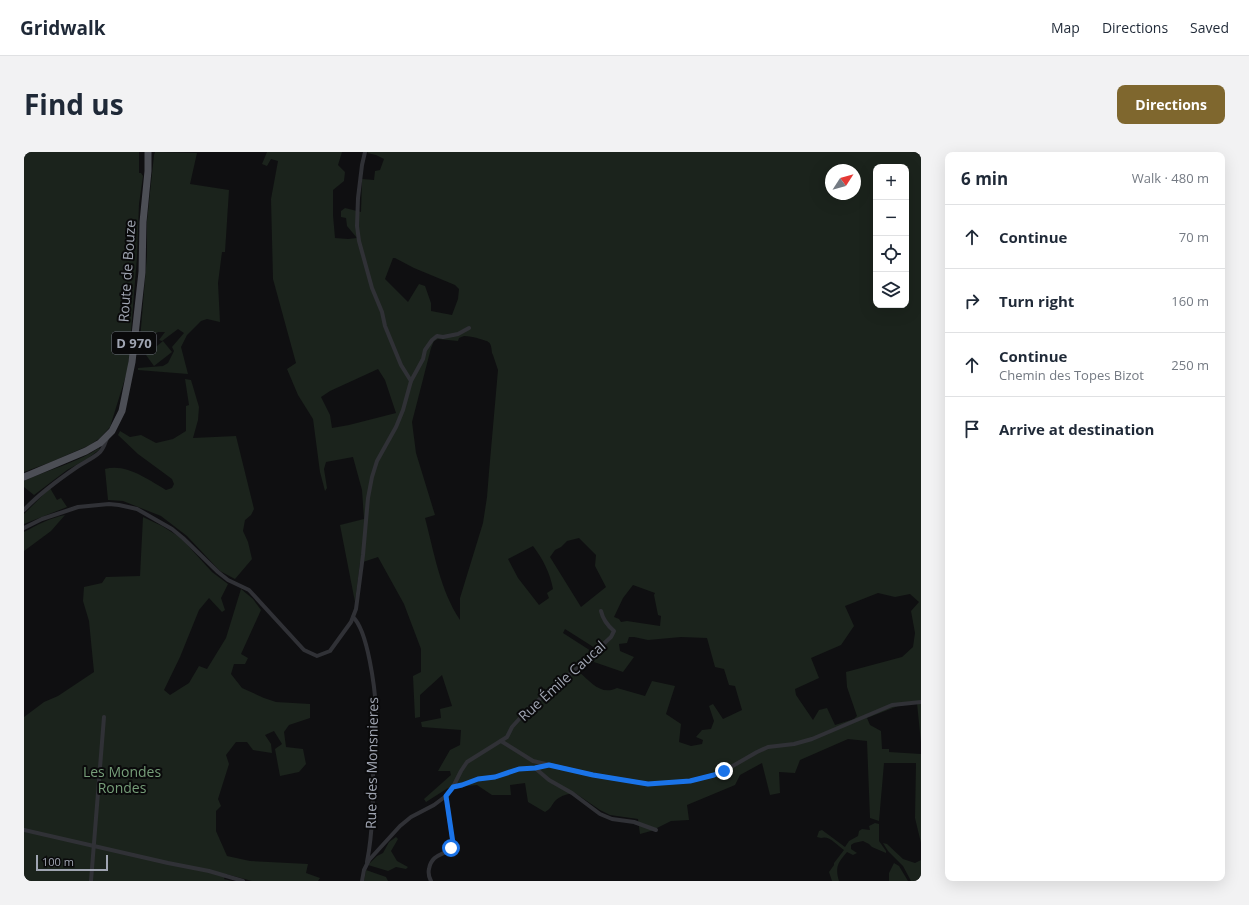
<!DOCTYPE html>
<html lang="en">
<head>
<meta charset="utf-8">
<style>
  :root { --surface:#fff; --page:#f2f2f3; --text:#1f2937; --muted:#747a83; --line:#e0e1e3; --accent:#7f672e }
  body { margin:0; font-family:"Open Sans",sans-serif; background:var(--page); color:var(--text) }
  .controls { position:absolute; right:12px; top:12px; display:grid; overflow:hidden; border-radius:8px; box-shadow:0 4px 16px #0002 }
  .controls button { width:36px; height:36px; display:grid; place-items:center; padding:0; border:0; border-bottom:1px solid var(--line); background:var(--surface); color:var(--text); font:20px sans-serif }
  .compass { position:absolute; left:801px; top:12px; width:36px; height:36px; border-radius:50%; background:var(--surface); box-shadow:0 4px 16px #0002; rotate:54deg }
  .scale { position:absolute; left:12px; bottom:10px; width:72px; box-sizing:border-box; padding-left:4px; border:2px solid #a0a5b2; border-top:0; font-size:11px; line-height:14px; white-space:nowrap; color:#a0a5b2; -webkit-text-stroke:3px #0a0a0b; paint-order:stroke }
  .stop { position:absolute; width:12px; height:12px; margin:-9px; border:3px solid #1a73e8; border-radius:50%; background:#fff }
  .stop.end { background:#1a73e8; border-color:#fff; box-shadow:0 1px 4px #0008 }
  .list { margin:0; padding:0; list-style:none }
  h2 { display:flex; justify-content:space-between; align-items:center; height:52px; margin:0; padding:0 16px; font-size:17px }
  h2 small { font-size:13px; font-weight:400; color:var(--muted) }
  .list li { display:grid; grid-template-columns:26px 1fr auto; gap:12px; align-items:center; box-sizing:border-box; height:64px; padding:0 16px; border-top:1px solid var(--line) }
  .list b { display:block; font-size:15px; white-space:nowrap }
  .list p { margin:0; font-size:13px; white-space:nowrap; color:var(--muted) }
  .list em { font-size:13px; font-style:normal; color:var(--muted) }
  .icon { flex:none; width:22px; height:22px; fill:none; stroke:currentColor; stroke-width:2; stroke-linecap:round; stroke-linejoin:round }
  .map { position:relative; flex:none; width:897px; height:729px; overflow:hidden; border-radius:8px }
  header { display:flex; align-items:center; gap:24px; box-sizing:border-box; height:56px; padding:0 20px; background:var(--surface); border-bottom:1px solid var(--line) }
  header strong { font-size:19px }
  nav { display:flex; gap:22px; margin-inline-start:auto; font-size:14px }
  .intro { display:flex; align-items:center; justify-content:space-between; box-sizing:border-box; height:96px; padding:0 24px }
  h1 { margin:0; font-size:28px }
  .button { padding:10px 18px; border-radius:8px; background:var(--accent); color:#fff; font-size:14px; font-weight:700 }
  main { display:flex; gap:24px; padding:0 24px }
  aside { flex:1; background:var(--surface); border-radius:8px; box-shadow:0 4px 16px #0002 }
  .map>svg:first-child { display:block }
  .green { fill:#1b231c; fill-rule:evenodd }
  .lines { fill:none; stroke-linecap:round; stroke-linejoin:round }
  .street { stroke:#303136; stroke-width:4 }
  .primary { stroke:#4c4e55; stroke-width:7 }
  .route { stroke:#1a73e8; stroke-width:5 }
  .labels { text-anchor:middle; stroke-width:4; stroke-linejoin:round; paint-order:stroke }
  .shield { fill:#0a0a0b; stroke:#737680; stroke-width:1 }
  .shield-label { font-size:13px; font-weight:bold; fill:#a0a5b2 }
  .street-label { font-size:14px; fill:#a0a5b2; stroke:#0a0a0b }
  .park-label { font-size:14px; fill:#769e79; stroke:#0a0a0b }
</style>
</head>
<body>
<header>
<strong>Gridwalk</strong>
<nav><a>Map</a><a>Directions</a><a>Saved</a></nav>
</header>
<div class="intro"><h1>Find us</h1><a class="button">Directions</a></div>
<main>
<div class="map">
<svg width="897" height="729" viewBox="0 0 897 729">
  <rect width="100%" height="100%" fill="#0f0f11"/>
  <!-- green -->
  <g class="green">
    <path d="M0 0H115V21H117L119 24 115 52 113 105 104 217 86 275 76 286 66 293 27 310 0 320Z"/>
    <path d="M131 0 173 1 166 32 205 38 201 100H198L194 131 196 170 183 167 177 169 163 183 157 195 164 222 114 218V216L139 214 144 211 150 199 148 195 160 181 154 177 138 189 135 188 141 180H134L127 185 116 188 123 103V69L130 3Z"/>
    <path d="M243 0H318L314 13 321 20 320 29 309 38V63L311 86 324 87 333 86 323 74 322 66 317 65V59L321 56 337 60 338 27 350 28 351 19 356 18 360 7 352 3 343 1 344 0H897V591L893 551 874 554 843 566 846 573 857 579 858 597H865V600L897 602V691L891 666 892 611H860L855 669 846 666 843 589 824 587 776 608 771 621 755 620 756 641 746 643 738 611 716 623 711 633 663 653 665 668 647 669 627 679 616 682 614 667 586 663 576 658 551 641C544 642 538 643 532 648 527 653 528 656 521 660L504 650 501 631 486 633 487 643H468L453 633 424 636 402 650 400 647 427 623 426 619H414L426 598 436 593 437 578 398 575 397 570 417 566 416 557 428 554 418 523 396 543V565L391 566 389 524 397 520V497L380 452 354 405 336 411 331 450 316 373 340 367 338 338 329 305 302 310 300 317 303 336 301 339 296 320 289 267 274 243 263 217 272 211 249 127 247 47 254 9 247 7 243 14 238 12ZM852 15H882V153H852ZM807 18H831V42H807ZM369 106H371L390 116 431 133 435 137 434 147 428 163 407 159V151L401 134 395 132 384 150 361 127ZM440 184C445 184 449 185 453 186 465 190 467 188 468 201L469 203 474 218 465 320 463 345 459 371 436 446V468C416 438 410 400 401 366L411 363 392 301 388 270 407 196 410 189 414 187 434 189 435 186ZM354 217 361 228 372 261 325 273 308 276 306 263 297 245 306 239ZM555 386 572 403 571 414 582 435 557 455 526 405 531 398 537 395 543 389ZM509 394C519 407 526 421 529 437L523 441 525 446 515 453 494 426 484 407ZM609 433 631 441 630 443 634 463 637 464 636 474 603 469 597 470 595 467 590 465 599 446ZM854 441 871 445 886 442 895 450 887 459 891 481 889 495 878 505 822 520 823 535 833 564 830 567 811 573 803 556 795 558 789 568 772 543 771 537 795 526 787 506 817 493 830 474 821 454ZM541 477 571 496 567 499 539 481ZM605 485H610L624 488 657 485 683 486 691 515 700 517 705 533 711 534 718 558 699 567 689 552 685 554 690 569 687 577 678 578 672 585 679 588 678 592 667 594 655 590 657 572 642 562 651 534 628 529 621 544 593 536C577 544 567 530 555 520L570 510 599 520 610 505 596 499 595 492 603 491Z"/>
    <path d="M139 189 148 200 130 214 122 203Z"/>
    <path d="M161 227 167 228 175 255 174 268 169 286 212 284 230 357 227 363 221 368 219 379 224 390 228 407 211 427 196 419 163 384 137 364 99 349 84 348 81 317C102 311 125 328 142 338L148 336 150 332 148 327 114 302 94 283 96 279 106 285 117 283 132 291 149 287 162 279V254L165 253Z"/>
    <path d="M75 296 76 297 63 307 43 318 10 343 0 335V329C25 317 53 311 75 296Z"/>
    <path d="M26 336 33 348 37 346 43 355 0 372V362Z"/>
    <path d="M41 363 27 379 0 399V380C13 373 26 366 41 363Z"/>
    <path d="M119 365 138 374 157 386 188 420 204 432 197 446 201 458 198 460 185 446 175 458 156 505 140 538 146 543 165 531 175 514 183 517 202 486 217 437 229 447 237 458 217 502 224 506 221 512H210L207 522 218 536 240 546 252 550 286 552V566L265 573 260 580 262 595 279 597 282 612 275 620 256 624 251 597 258 592 250 579 241 583 247 592 248 601 229 598 223 590H212L202 603 205 612 194 647 197 654 192 659V679L203 704 226 709 284 712 282 721 296 726 294 729H228L202 722 200 727 208 729H0V565L20 550 34 544 70 520 65 469 59 449 60 435 78 431 82 425 116 424Z"/>
    <path d="M851 671 855 672V689L862 699V701L848 695 845 692 839 689 830 691 827 693V697L833 701 829 703 823 700C814 711 811 714 815 729H808L805 720 810 713V711L820 698C813 693 805 683 797 686L793 685 795 679 798 678 821 695 825 689 834 684 835 679 838 677 846 678 845 674Z"/>
    <path d="M372 685 374 687 367 699 373 709 384 715 382 717 372 715 364 719 344 713 353 704 359 701 365 690Z"/>
    <path d="M859 691 863 692 879 707 891 711 897 708V729H887L879 714 864 699Z"/>
    <path d="M870 711 875 714 884 729H865V721Z"/>
    <path d="M342 718 362 725 364 729H340Z"/>
  </g>
  <g class="lines">
    <!-- street -->
    <g class="street">
      <path d="M341 0 338 13 334 46 333 74 335 89 348 136 358 160 361 174 377 213 387 229"/>
      <path d="M0 358C16 341 34 328 53 315 60 310 70 306 76 300 80 296 81 291 83 286"/>
      <path d="M0 376 18 367 54 355 85 352 95 353 113 357 148 377 159 386 194 420 204 428 225 438 280 498 293 504 306 499 327 470 332 457 339 403 344 346 348 325 353 309 372 275 379 258 387 229 399 207 401 198 408 188 413 184 419 185 434 182 445 176"/>
      <path d="M329 465C344 479 351 537 352 558 352 572 349 586 349 601 349 637 350 674 343 710"/>
      <path d="M477 589 509 609 569 623 624 632 666 629 690 623 700 619 733 600 744 595 770 592 788 587 868 553 897 550"/>
      <path d="M511 616 525 628 548 641 576 662 588 667 610 670 632 678"/>
      <path d="M429 635 438 633 454 627 471 625 495 617 511 616 523 613"/>
      <path d="M0 678 144 711 185 719 219 729"/>
      <path d="M67 729 80 565"/>
      <path d="M338 729 340 718 345 708 376 674 387 665 410 653 422 644 428 637 437 619 443 610 483 585 488 575 506 555 557 513 587 485 590 479C583 473 579 468 577 459"/>
      <path d="M407 729C405 725 404 721 405 717 408 699 425 704 429 693L422 644"/>
    </g>
    <!-- primary -->
    <path class="primary" d="M0 325 62 299 76 291 88 279 98 259 108 210 118 120 119 70 124 19V0"/>
  </g>
  <g class="lines">
    <!-- route -->
    <path class="route" d="M427 696 429 691 422 644 429 635 438 633 454 627 471 625 495 617 511 616 525 613 569 623 624 632 666 629 690 623 700 619"/>
  </g>
  <g class="labels">
    <!-- shield labels -->
    <rect class="shield" x="88" y="180" width="44" height="22" rx="3"/>
    <g class="shield-label">
      <text x="110" y="196">D 970</text>
    </g>
    <!-- street labels -->
    <g class="street-label">
      <text transform="translate(103 119) rotate(-86)" y="5">Route de Bouze</text>
      <text transform="translate(538 529) rotate(-42)" y="5">Rue Émile Caucal</text>
      <text transform="translate(348 611) rotate(-89)" y="5">Rue des Monsnieres</text>
    </g>
    <!-- park labels -->
    <g class="park-label">
      <text x="98" y="625">Les Mondes<tspan x="98" dy="16">Rondes</tspan></text>
    </g>
  </g>
</svg>
<div class="controls">
<button>+</button>
<button>−</button>
<button><svg class="icon" aria-label="locate" viewBox="0 0 24 24"><circle cx="12" cy="12" r="6"/><path d="M12 2v4M12 18v4M2 12h4M18 12h4"/></svg></button>
<button><svg class="icon" aria-label="layers" viewBox="0 0 24 24"><path d="M12 4l9 5-9 5-9-5zM3 14l9 5 9-5"/></svg></button>
</div>
<svg class="compass" viewBox="-18 -18 36 36"><path d="M0-13l5 13h-10z" fill="#e53935"/><path d="M0 13l5-13h-10z" fill="#747a83"/></svg>
<div class="scale">100 m</div>
<div class="stop" style="left:427px;top:696px"></div>
<div class="stop end" style="left:700px;top:619px"></div>
</div>
<aside>
<h2>6 min<small>Walk · 480 m</small></h2>
<ul class="list">
<li><svg class="icon" aria-label="ahead" viewBox="0 0 24 24"><path d="M12 20V5M6 11l6-6 6 6"/></svg><div><b>Continue</b></div><em>70 m</em></li>
<li><svg class="icon" aria-label="right" viewBox="0 0 24 24"><path d="M7 20v-9h11M14 6l5 5-5 5"/></svg><div><b>Turn right</b></div><em>160 m</em></li>
<li><svg class="icon" aria-label="ahead" viewBox="0 0 24 24"><path d="M12 20V5M6 11l6-6 6 6"/></svg><div><b>Continue</b><p>Chemin des Topes Bizot</p></div><em>250 m</em></li>
<li><svg class="icon" aria-label="arrive" viewBox="0 0 24 24"><path d="M6 21V4h12l-3 4 3 4H6"/></svg><div><b>Arrive at destination</b></div></li>
</ul>
</aside>
</main>
</body>
</html>
